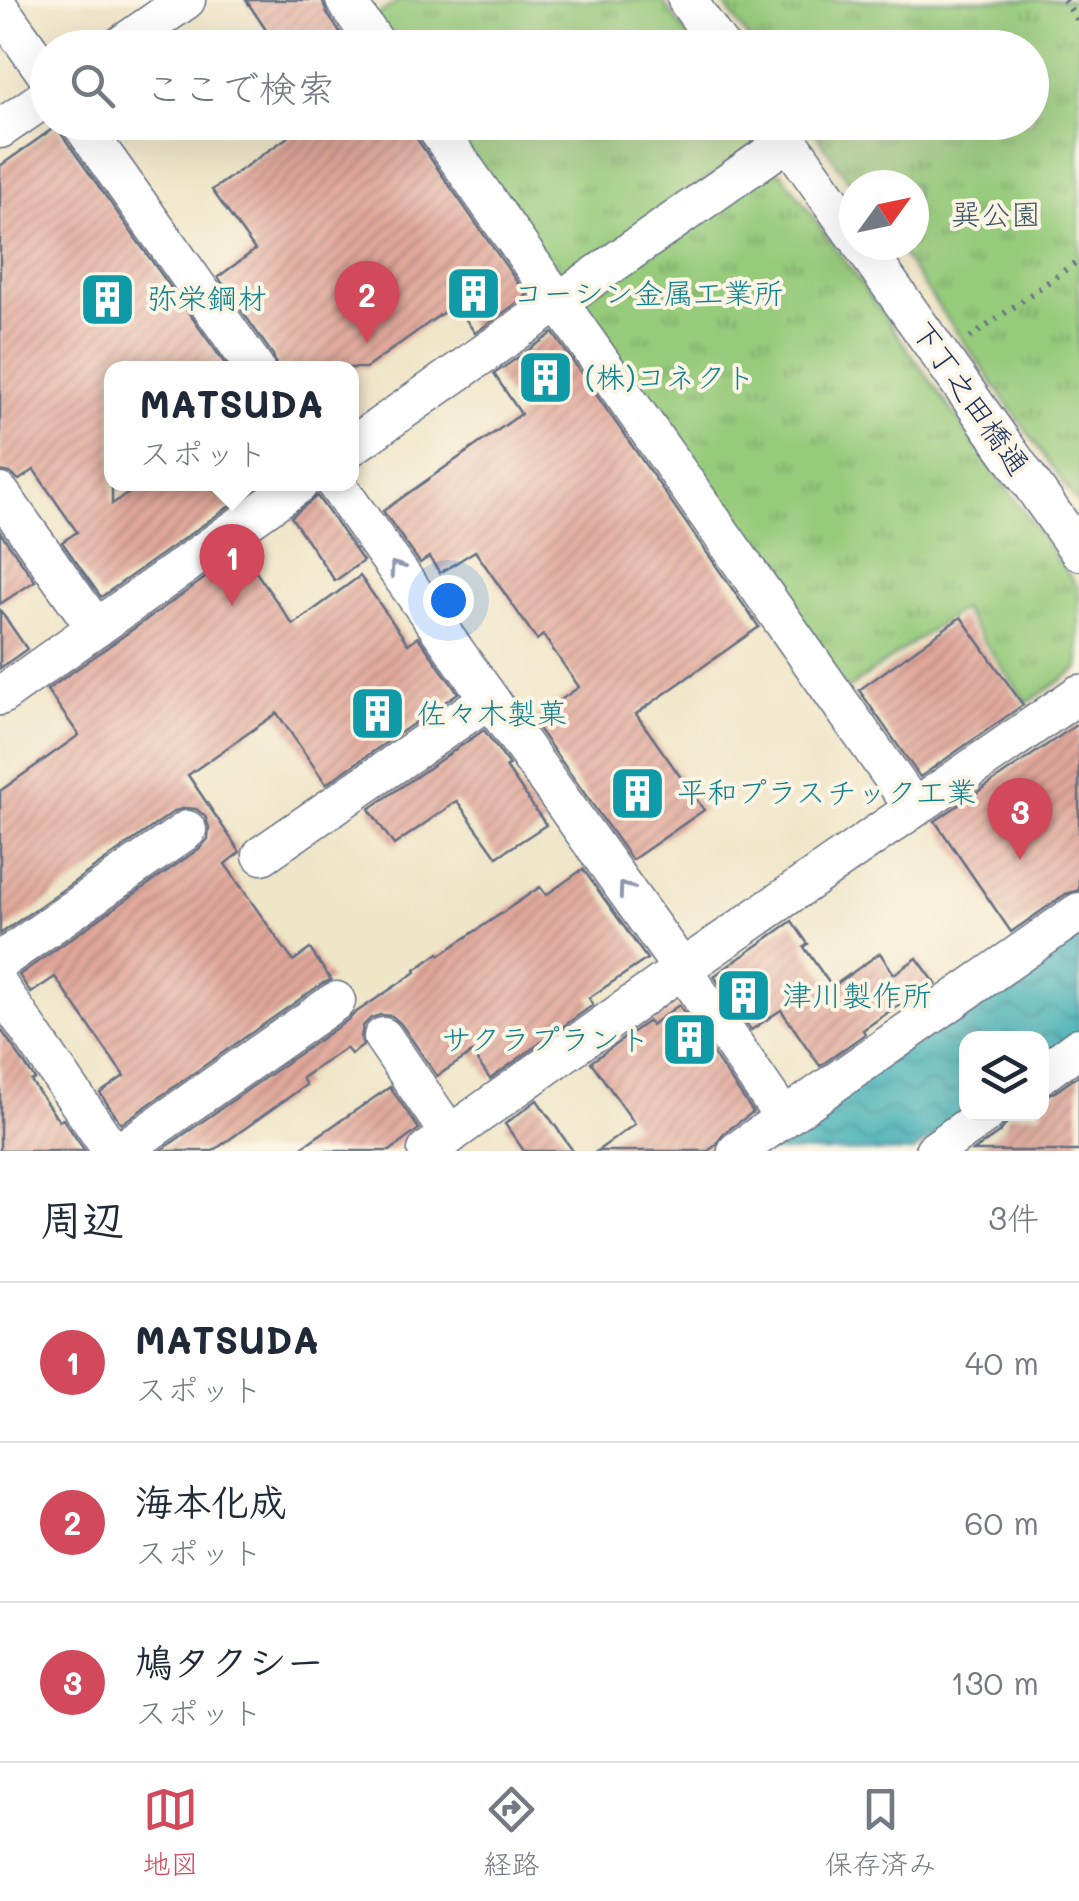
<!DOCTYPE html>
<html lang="ja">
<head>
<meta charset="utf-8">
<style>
  :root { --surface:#fff; --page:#f2f2f3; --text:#1f2937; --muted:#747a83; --line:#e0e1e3; --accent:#d1495b }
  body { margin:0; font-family:Mali,"Klee One",sans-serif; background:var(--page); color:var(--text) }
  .controls { position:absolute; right:30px; bottom:30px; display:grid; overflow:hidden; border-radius:20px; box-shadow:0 10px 40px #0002 }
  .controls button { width:90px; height:90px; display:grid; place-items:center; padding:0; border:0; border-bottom:2px solid var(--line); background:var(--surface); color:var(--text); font:50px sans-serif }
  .compass { position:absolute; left:839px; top:170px; width:90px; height:90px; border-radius:50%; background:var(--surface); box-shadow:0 10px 40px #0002; rotate:57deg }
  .you { position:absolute; left:448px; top:600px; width:35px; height:35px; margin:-25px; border:8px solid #fff; border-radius:50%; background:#1a73e8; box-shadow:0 0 0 15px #1a73e833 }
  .badge { display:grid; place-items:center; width:65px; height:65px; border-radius:50%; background:var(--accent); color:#fff; font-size:32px; font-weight:700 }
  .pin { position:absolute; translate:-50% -82px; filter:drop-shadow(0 2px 5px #0008) }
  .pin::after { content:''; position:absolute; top:52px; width:35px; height:30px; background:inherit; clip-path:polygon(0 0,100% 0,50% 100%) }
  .popup { position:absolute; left:104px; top:361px; width:255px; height:130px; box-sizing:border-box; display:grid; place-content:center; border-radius:20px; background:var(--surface); filter:drop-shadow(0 2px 8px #0005); font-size:32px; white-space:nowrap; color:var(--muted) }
  .popup b { font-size:38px; color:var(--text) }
  .popup::after { content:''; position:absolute; left:50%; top:100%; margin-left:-20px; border:20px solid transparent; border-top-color:var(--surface) }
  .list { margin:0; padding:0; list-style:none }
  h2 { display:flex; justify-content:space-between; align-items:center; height:130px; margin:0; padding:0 40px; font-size:42px }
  h2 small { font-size:32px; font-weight:400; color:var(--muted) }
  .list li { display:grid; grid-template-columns:65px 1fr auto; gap:30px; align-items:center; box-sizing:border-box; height:160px; padding:0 40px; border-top:2px solid var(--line) }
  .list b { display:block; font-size:38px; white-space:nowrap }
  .list p { margin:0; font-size:32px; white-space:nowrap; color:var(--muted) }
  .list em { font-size:32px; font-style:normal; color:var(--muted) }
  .icon { flex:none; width:55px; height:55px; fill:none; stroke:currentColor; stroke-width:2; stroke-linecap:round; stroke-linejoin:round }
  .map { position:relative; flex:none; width:1079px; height:1151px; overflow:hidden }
  .search { position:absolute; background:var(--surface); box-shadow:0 10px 40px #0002; left:30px; right:30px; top:30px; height:110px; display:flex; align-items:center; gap:25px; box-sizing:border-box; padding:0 35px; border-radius:55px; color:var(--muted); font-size:38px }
  .sheet { height:610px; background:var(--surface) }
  nav { display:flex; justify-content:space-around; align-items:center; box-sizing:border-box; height:140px; border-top:2px solid var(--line); background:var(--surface); font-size:28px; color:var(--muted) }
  nav a { display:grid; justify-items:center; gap:5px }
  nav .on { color:var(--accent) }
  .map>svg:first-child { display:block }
  .park { fill:url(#park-tufts); stroke:#597d6d; stroke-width:2.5 }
  .water { fill:url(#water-waves); stroke:#2c6e8a; stroke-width:2.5 }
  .building { fill:url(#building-hatch) }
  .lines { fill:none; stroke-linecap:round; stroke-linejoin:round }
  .minor-casing { stroke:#656f83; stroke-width:41 }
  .path { stroke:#656f83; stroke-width:6; stroke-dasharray:2.5 8; stroke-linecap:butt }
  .minor { stroke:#fff; stroke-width:38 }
  .oneway { stroke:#8d97ae }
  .labels { text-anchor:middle; stroke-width:8; stroke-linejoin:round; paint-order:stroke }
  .park-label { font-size:30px; fill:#3a5666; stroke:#fcf5e5 }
  .culture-label { font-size:30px; fill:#0d838f; stroke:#fcf5e5; text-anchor:start }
  .street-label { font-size:30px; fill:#1b2f5e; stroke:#fcf5e5 }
</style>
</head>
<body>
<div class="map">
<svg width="1079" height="1151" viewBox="0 0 1079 1151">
  <defs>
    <pattern id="park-tufts" width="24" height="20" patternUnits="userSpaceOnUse" patternTransform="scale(2.5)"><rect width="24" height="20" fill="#97cb7c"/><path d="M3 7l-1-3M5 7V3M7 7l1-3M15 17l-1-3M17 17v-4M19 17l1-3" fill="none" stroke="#7aa569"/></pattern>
    <pattern id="water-waves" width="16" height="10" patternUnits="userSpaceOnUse" patternTransform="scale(2.5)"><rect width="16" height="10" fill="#3caeb5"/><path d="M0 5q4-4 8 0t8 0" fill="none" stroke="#328e96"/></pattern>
    <pattern id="building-hatch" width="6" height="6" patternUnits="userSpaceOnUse" patternTransform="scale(2.5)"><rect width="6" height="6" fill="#e1a79a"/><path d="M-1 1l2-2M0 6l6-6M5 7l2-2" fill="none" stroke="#b68881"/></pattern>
  </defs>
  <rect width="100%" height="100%" fill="#fcf5e5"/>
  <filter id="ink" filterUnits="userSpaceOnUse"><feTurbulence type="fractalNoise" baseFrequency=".01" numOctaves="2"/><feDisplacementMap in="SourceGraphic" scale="20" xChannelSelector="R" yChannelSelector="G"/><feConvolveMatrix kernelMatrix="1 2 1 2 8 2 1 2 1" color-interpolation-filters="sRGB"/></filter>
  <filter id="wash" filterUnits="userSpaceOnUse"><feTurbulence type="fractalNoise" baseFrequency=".0048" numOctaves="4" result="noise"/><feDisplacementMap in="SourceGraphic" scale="40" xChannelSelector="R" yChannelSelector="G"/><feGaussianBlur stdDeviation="2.25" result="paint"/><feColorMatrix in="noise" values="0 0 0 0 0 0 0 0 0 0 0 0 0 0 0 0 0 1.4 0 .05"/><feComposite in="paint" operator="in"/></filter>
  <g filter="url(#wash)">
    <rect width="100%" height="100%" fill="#efe5c7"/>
    <!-- park -->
    <g class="park">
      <path d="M399 0H662L696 47H396L375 17Z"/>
      <path d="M721 0H1079V505L895 245H914V185H854V188L808 123 1032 122V48L754 47Z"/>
      <path d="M449 123H750L762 140 562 282Z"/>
      <path d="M771 170 782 173 1079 589V668L1027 703 961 609 839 695 569 310Z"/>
    </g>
    <!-- water -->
    <path class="water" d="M1079 925V1034L1042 1061V1038H966L967 1114 914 1151H759Z"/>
    <g id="blocks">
      <!-- building -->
      <g class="building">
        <path d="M246 0H322L327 13 351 48H278Z"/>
        <path d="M277 122H410L414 135 527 296 475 333 455 304 366 368H277L273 355 218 277 255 250 212 190 288 137Z"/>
        <path d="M58 125 62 135 228 368H112V504L143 484H261L101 597 62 542 77 532 34 470 19 480 10 473 0 471V166Z"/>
        <path d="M553 333 759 627 636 714 704 810 632 860 532 720 579 687 543 635 537 640 475 551 440 573 429 557 420 563 383 511 521 414 494 374Z"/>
        <path d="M317 496 363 561 335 581 291 517Z"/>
        <path d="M0 532 35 581 0 604Z"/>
        <path d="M242 552 293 625 360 576 408 644 418 637 458 693 326 784 277 713 188 775 240 852 225 864 293 961 310 949 331 980 323 983 121 1124 100 1093 124 1076 55 977 31 993 19 975 200 848 208 839 209 827 205 816 196 809 186 808 175 811 0 934V791L79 735 47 690Z"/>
        <path d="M0 610 27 649 0 668Z"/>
        <path d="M961 617 1023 705 920 777 859 690Z"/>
        <path d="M1079 723V890L1066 894 1011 932 935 821Z"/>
        <path d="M484 730 509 765 506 767 546 825 497 857 457 801 394 845 369 809Z"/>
        <path d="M583 869 647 959 589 998 593 1005 490 1079 472 1053 437 1076 401 1024 392 1016 380 1015 371 1018 363 1026 361 1038 363 1046 351 1054 346 1048 302 1078 306 1085 213 1151H160L349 1019 355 1013 416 972 415 970 439 953 440 955 540 887 546 895Z"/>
        <path d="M792 921 808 944 804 947 832 987 880 953 894 974 917 958 936 984 916 998 913 995 863 1030 865 1034 820 1066 781 1010 751 1030 714 976Z"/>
        <path d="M679 1005 753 1112 724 1133 716 1145 708 1151H597L635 1124 591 1062 648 1021 651 1025Z"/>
        <path d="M0 1028 35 1079 31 1081 59 1121 63 1119 85 1151H0Z"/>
        <path d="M1079 1075V1151H973L1000 1132 1006 1124 1008 1114H1042V1096L1055 1092Z"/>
        <path d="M390 1087 419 1129 390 1151H296Z"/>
        <path d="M537 1100 573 1151H524L505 1124Z"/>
      </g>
    </g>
  </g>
  <g filter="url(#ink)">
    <use href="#blocks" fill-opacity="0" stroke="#656f83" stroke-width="2.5"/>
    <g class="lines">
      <defs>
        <g id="minor">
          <path d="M345 0 379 48"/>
          <path d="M687 0 721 48"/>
          <path d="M0 9 48 76"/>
          <path d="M117 48 186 0"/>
          <path d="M80 122 255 368"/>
          <path d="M432 122 914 808"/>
          <path d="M775 122 854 234"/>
          <path d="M0 129 48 96"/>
          <path d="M862 245 1079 551"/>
          <path d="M352 446 788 141"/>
          <path d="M336 484 682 969 784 1118"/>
          <path d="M0 493 96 628"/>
          <path d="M0 696 299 484"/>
          <path d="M262 855 489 699"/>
          <path d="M0 961 187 830"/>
          <path d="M0 988 112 1151"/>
          <path d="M383 1037 450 1135"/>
          <path d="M1042 1074 1079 1047"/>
          <path d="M121 1151 336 1001"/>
          <path d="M427 1151 682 969 1079 694"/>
          <path d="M737 1151 1079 912"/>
          <path d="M934 1151 986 1114"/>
        </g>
      </defs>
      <!-- minor casing -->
      <use href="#minor" class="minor-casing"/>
      <!-- path -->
      <g class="path">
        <path d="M1064 0 1079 22"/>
        <path d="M970 338 1079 260"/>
      </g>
      <!-- minor -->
      <use href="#minor" class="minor"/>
    </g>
    <!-- one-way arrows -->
    <defs><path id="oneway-chevron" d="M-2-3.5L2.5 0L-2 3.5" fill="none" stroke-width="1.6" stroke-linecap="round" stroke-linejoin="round" transform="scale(2.5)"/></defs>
    <g class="oneway">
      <use href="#oneway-chevron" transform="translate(396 568) rotate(-125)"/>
      <use href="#oneway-chevron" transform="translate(625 889) rotate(-126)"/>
    </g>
  </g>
  <!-- icons -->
  <defs>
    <symbol id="building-square" viewBox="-11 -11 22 22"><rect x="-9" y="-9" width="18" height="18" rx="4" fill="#0f9aa8" stroke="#fcf5e5"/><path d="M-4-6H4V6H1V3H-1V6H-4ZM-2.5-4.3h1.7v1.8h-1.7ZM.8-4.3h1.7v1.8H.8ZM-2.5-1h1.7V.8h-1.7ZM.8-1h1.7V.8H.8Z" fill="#fff"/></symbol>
  </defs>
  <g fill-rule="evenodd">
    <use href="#building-square" x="442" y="262" width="63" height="63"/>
    <use href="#building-square" x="76" y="268" width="63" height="63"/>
    <use href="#building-square" x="514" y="346" width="63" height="63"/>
    <use href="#building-square" x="346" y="682" width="63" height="63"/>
    <use href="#building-square" x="606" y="762" width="63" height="63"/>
    <use href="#building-square" x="712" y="964" width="63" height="63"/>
    <use href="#building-square" x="658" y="1008" width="63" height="63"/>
  </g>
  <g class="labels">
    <!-- park labels -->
    <g class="park-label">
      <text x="996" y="225">巽公園</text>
    </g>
    <!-- culture labels -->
    <g class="culture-label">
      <text x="513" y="304">コーシン金属工業所</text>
      <text x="147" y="309">弥栄鋼材</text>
      <text x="585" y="388">(株)コネクト</text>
      <text x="417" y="724">佐々木製菓</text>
      <text x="677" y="803">平和プラスチック工業</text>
      <text x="782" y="1006">津川製作所</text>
      <text x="650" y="1050" text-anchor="end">サクラプラント</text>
    </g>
    <!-- street labels -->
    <g class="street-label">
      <text transform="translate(970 398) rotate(55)" y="10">下丁之田橋通</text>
    </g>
  </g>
</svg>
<div class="controls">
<button><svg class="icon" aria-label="layers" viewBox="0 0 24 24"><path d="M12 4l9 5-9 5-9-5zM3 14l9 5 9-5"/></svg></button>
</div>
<svg class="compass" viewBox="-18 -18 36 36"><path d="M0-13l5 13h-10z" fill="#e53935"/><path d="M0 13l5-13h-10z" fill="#747a83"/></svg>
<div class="you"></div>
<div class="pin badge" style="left:232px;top:606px">1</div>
<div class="popup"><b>MATSUDA</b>スポット</div>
<div class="pin badge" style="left:367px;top:343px">2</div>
<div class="pin badge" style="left:1020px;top:860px">3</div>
<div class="search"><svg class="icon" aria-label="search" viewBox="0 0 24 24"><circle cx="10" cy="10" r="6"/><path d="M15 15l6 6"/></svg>ここで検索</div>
</div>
<section class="sheet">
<h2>周辺<small>3件</small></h2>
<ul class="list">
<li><span class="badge">1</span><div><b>MATSUDA</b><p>スポット</p></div><em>40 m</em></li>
<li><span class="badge">2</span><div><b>海本化成</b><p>スポット</p></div><em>60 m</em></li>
<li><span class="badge">3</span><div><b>鳩タクシー</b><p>スポット</p></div><em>130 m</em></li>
</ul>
</section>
<nav>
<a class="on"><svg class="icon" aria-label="map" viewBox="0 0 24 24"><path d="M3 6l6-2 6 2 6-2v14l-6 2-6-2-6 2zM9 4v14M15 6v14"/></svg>地図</a>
<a><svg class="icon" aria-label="directions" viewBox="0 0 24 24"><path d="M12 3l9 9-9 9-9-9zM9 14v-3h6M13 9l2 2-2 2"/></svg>経路</a>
<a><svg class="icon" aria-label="saved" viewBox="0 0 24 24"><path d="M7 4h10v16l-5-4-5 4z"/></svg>保存済み</a>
</nav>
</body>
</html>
